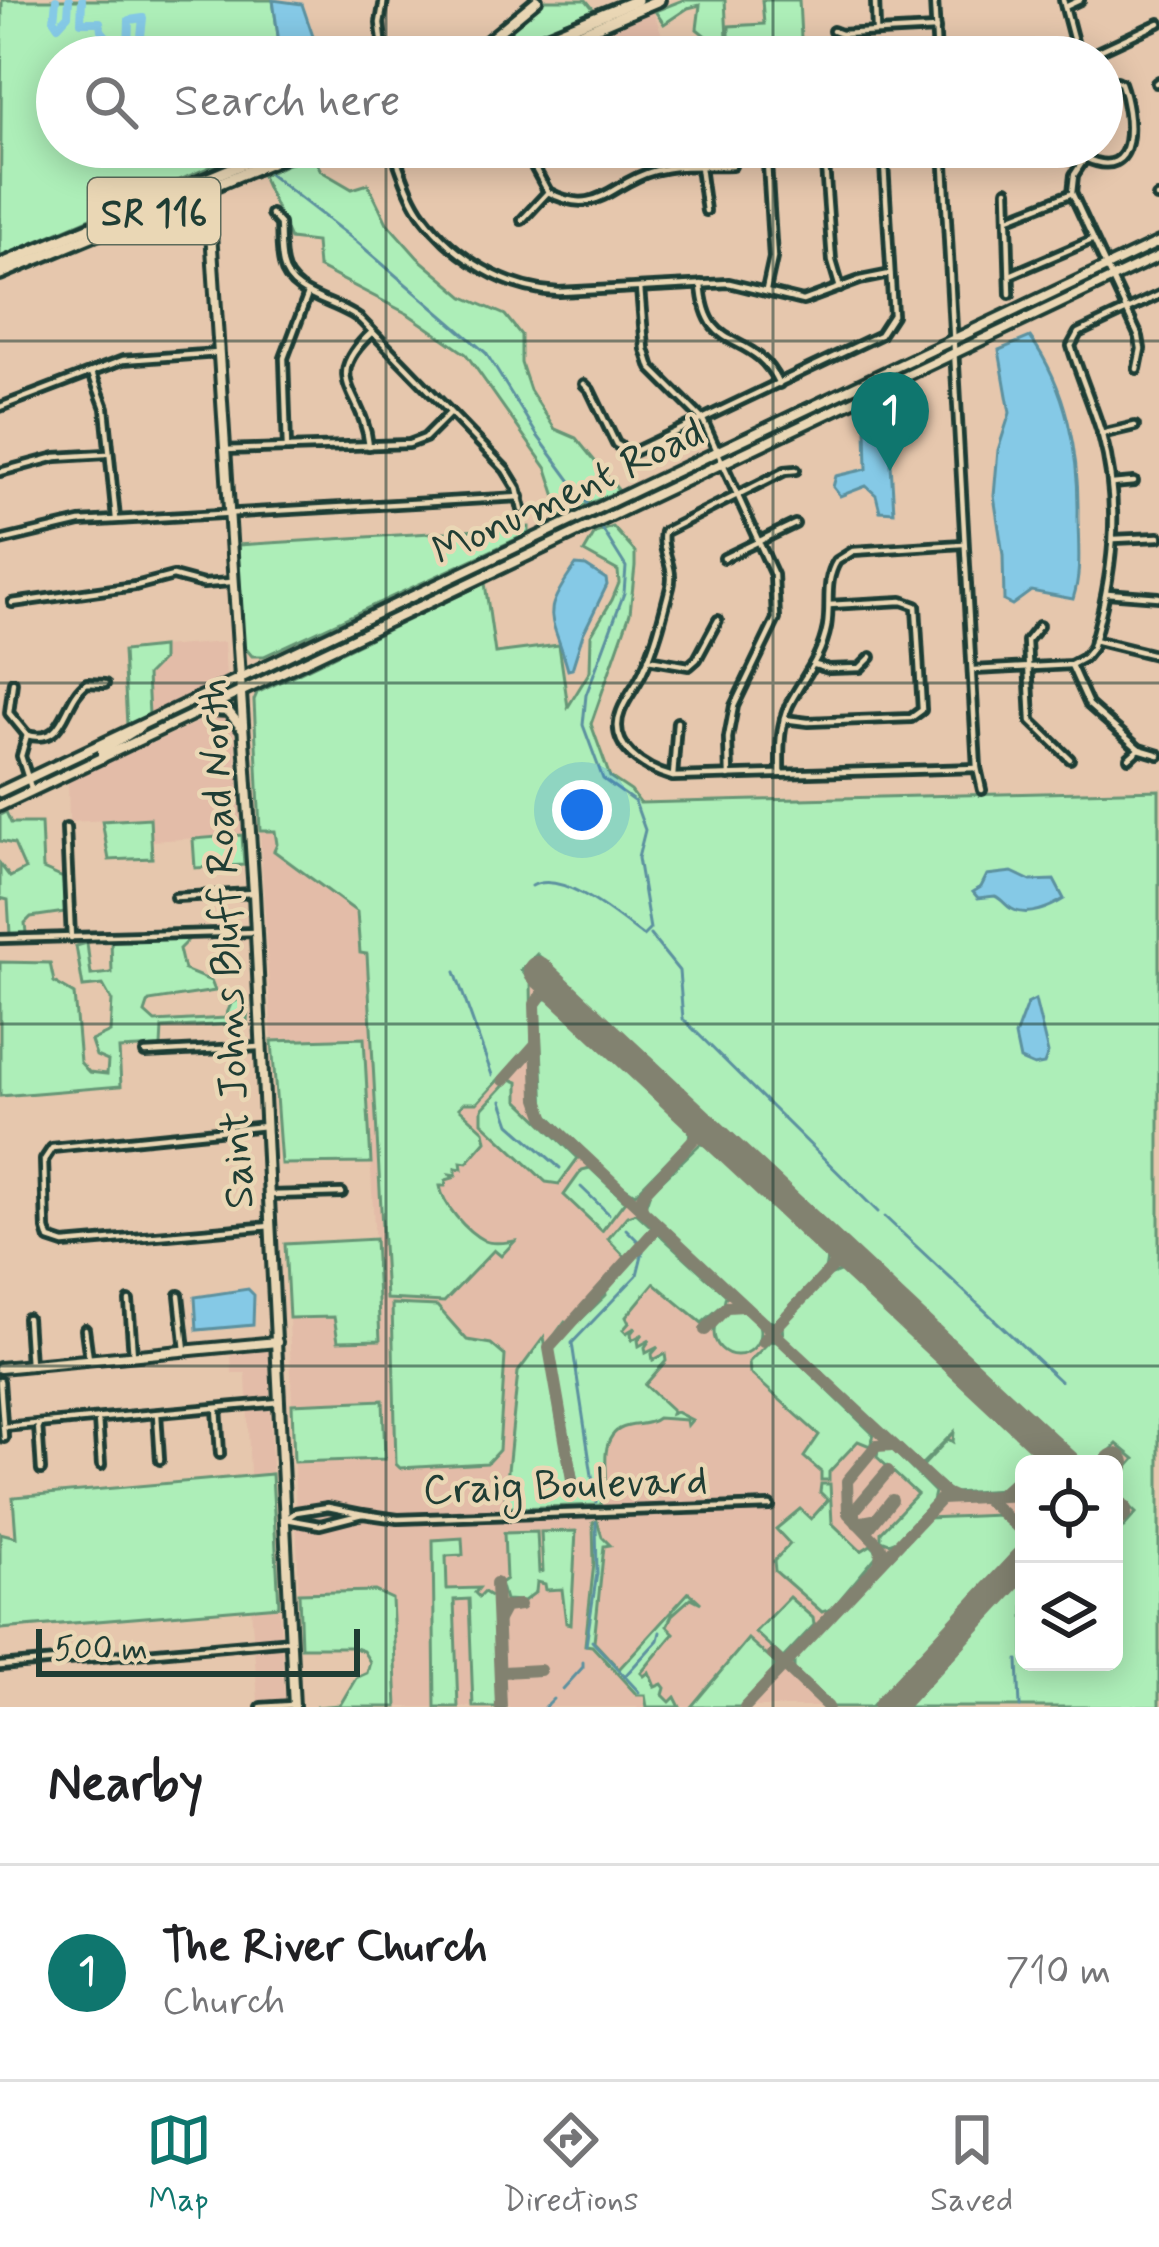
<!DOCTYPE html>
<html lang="en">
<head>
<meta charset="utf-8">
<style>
  :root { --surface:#fff; --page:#f6f6f6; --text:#202124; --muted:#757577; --line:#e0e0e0; --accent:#0f766e }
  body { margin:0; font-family:Mynerve,sans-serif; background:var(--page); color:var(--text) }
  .controls { position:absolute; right:36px; bottom:36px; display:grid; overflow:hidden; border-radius:18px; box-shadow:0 6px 30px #0003 }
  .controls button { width:108px; height:108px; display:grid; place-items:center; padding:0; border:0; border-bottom:3px solid var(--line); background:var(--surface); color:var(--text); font:60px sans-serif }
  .scale { position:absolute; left:36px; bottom:30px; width:324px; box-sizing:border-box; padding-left:12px; border:6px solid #1f3d34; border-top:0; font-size:33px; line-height:42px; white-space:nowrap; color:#1f3d34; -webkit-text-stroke:9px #ead7b5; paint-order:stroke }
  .you { position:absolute; left:582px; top:810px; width:42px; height:42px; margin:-30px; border:9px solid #fff; border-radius:50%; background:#1a73e8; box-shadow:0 0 0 18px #1a73e833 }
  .badge { display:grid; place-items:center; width:78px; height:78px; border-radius:50%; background:var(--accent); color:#fff; font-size:39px; font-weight:700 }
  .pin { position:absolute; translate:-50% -99px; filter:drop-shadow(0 3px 6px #0008) }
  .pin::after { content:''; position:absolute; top:63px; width:42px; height:36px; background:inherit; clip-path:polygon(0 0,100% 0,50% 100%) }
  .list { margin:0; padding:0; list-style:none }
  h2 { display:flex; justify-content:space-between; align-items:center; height:156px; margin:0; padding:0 48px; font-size:51px }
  h2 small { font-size:39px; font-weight:400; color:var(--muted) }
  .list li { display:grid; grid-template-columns:78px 1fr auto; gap:36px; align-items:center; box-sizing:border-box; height:216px; padding:0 48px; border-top:3px solid var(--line) }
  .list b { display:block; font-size:45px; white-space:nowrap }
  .list p { margin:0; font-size:39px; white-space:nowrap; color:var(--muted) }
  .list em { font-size:39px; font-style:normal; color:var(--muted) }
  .icon { flex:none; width:66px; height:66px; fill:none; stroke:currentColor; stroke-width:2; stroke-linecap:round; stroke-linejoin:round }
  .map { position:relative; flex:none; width:1159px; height:1707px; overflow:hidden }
  .search { position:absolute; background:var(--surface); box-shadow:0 6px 30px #0003; left:36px; right:36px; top:36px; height:132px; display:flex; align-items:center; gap:30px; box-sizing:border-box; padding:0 42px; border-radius:66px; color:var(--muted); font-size:45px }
  .sheet { height:372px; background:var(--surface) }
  nav { display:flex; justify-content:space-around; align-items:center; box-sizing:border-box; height:168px; border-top:3px solid var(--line); background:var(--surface); font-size:33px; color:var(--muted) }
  nav a { display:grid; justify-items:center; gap:6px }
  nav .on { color:var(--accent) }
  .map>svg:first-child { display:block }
  .built { fill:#e3bca8; fill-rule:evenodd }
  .green { fill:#adeeb8; stroke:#669676; stroke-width:3 }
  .water { fill:#85c9e6; stroke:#5c919f; stroke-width:3 }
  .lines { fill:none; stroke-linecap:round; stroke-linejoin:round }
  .stream { stroke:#5c919f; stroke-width:3 }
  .river { stroke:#85c9e6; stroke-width:8 }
  .taxiway { stroke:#828270; stroke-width:12 }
  .runway { stroke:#828270; stroke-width:30 }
  .street-casing { stroke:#1f3d34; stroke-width:14 }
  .secondary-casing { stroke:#1f3d34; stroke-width:16 }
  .primary-casing { stroke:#1f3d34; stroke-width:18 }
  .street { stroke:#ead7b5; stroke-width:4.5 }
  .secondary { stroke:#ead7b5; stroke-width:8 }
  .primary { stroke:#ead7b5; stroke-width:9 }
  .grid { fill:none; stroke:#1f3d34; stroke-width:3; stroke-opacity:0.55 }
  .labels { text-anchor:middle; stroke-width:9; stroke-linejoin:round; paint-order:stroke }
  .shield { fill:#ead7b5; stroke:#5c6b5b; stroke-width:3 }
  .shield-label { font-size:39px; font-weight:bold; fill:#1f3d34 }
  .street-label { font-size:42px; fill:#1f3d34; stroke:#ead7b5 }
</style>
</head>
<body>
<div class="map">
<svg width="1159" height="1707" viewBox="0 0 1159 1707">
  <rect width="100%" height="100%" fill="#e6c7ad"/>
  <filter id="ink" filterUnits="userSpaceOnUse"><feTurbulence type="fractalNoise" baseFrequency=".00833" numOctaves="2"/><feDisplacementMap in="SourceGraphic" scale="24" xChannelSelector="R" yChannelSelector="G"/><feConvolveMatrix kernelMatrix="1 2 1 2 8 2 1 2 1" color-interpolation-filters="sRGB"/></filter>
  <g filter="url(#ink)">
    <!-- built -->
    <g class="built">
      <path d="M653 11 666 45 660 57H611L602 33Z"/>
      <path d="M224 642 226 676 149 715 147 675 162 660V647Z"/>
      <path d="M216 714H224L233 722 242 835 152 841 149 818 69 822 68 781Z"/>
      <path d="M260 743 1110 1116 1159 1707H397L392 1599 375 1591 299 1593 294 1462 385 1459 383 1401 292 1404 289 1318 335 1317 338 1341 380 1339 364 1039 272 1041 257 780ZM1024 1464H1114V1662H1024Z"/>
      <path d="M269 1350 272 1474 250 1476 246 1373H232L231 1354Z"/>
      <path d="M279 1606 285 1699 258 1701 251 1608Z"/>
    </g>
    <!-- green -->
    <g class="green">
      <path d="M2 0H273L281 57H57V147H257L0 257Z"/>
      <path d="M544 0H586L595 11 486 57H477Z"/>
      <path d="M683 0H725L727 38H708L697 29 700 5 688 8 664 24 655 11Z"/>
      <path d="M762 0H799L802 57H687L686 44 729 42V26L764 24Z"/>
      <path d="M312 153 321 171 352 189 368 184 387 223 418 258 464 297 505 315 521 335V363L530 390 555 429 576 438 619 491 562 515 547 469 466 354 408 314 318 267 316 242 290 239 262 176Z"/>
      <path d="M529 527V533L264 656H252L242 644 238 545Z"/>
      <path d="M613 527 635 552V566L630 613 591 724 610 777 631 791 640 803 1159 790V1707H904L1024 1579V1662H1114V1525L1121 1530 1136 1513 1114 1492V1483L1135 1459 1117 1444 1097 1464H1085L537 954 521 970 531 981 532 1043 477 1103H464L459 1108 484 1131 486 1141 467 1163 461 1162 462 1169 456 1168V1175L450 1174 453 1178 446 1180 445 1186H440C443 1204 465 1231 485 1241 494 1245 507 1242 515 1241L501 1256 494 1250 444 1302 386 1299 367 954 360 953 357 912 274 851 277 844 275 831H260L254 700 257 693 485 583 495 653 559 645 568 707 590 671 591 635 612 600 619 583 618 571 584 552 595 533Z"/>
      <path d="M162 647V660L147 675 149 715 127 725 123 651Z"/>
      <path d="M6 812 11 823H41L43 869 63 878 65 912 31 917 25 923 26 933 10 934 8 900 0 898V864L10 877 25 869 14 844 0 841V815Z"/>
      <path d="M150 818 152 858 109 860 102 821Z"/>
      <path d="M242 835 244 865 195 868 193 839Z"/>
      <path d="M189 939 179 949 184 970 211 981 215 991 149 1001 145 1013 155 1022 225 1018 231 1004 239 999 248 1002 247 1023 162 1028 161 1047 119 1049 121 1086 0 1096V962L50 963 54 982 74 994 80 1062 89 1072 107 1074 108 1061 96 1056 91 1041 110 1032 112 1001 103 985 83 987 76 946 87 943 91 975 112 973 111 940Z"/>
      <path d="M543 999H550L690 1130 689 1139 635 1194 619 1184 544 1111 539 1004Z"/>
      <path d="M364 1038 371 1163 281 1164 272 1041Z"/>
      <path d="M510 1079 518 1082V1100L578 1158 559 1184 546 1182 482 1122V1109Z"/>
      <path d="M700 1144 706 1145 827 1258 825 1270 774 1323 764 1319 645 1207 650 1192Z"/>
      <path d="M590 1168 625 1201 602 1231 564 1195 582 1170Z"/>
      <path d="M636 1213 726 1295 724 1304 702 1323 654 1283 626 1317 629 1323 623 1330 626 1333 636 1327 631 1333 632 1340 643 1334 638 1340 639 1346 650 1340 645 1347 646 1353 658 1347 652 1354 653 1360 665 1354 666 1361 645 1385 672 1410 671 1414 676 1412 692 1420 687 1426 686 1420 658 1418C645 1429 623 1420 612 1436 598 1455 614 1484 600 1505L514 1508 505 1500 518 1372 544 1337 571 1491 578 1490 551 1340 565 1321 573 1327 606 1295 605 1289 630 1262 608 1239 627 1216Z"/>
      <path d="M375 1239 380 1340 338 1341 334 1317 289 1318 285 1244Z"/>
      <path d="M842 1271 1035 1452 1034 1459 1024 1464 1004 1490 952 1493 922 1467 948 1439 953 1442 954 1432 921 1465 783 1337 782 1326 829 1276Z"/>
      <path d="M392 1304 437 1306 467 1340 491 1344 505 1356 499 1450 487 1463 400 1468 396 1464Z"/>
      <circle cx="737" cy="1332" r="23"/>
      <path d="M770 1341 778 1342 874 1435 870 1446 858 1441 829 1472V1480H821V1472L804 1457 819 1435 750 1373 749 1362Z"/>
      <path d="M383 1400 385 1459 294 1462 292 1404Z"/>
      <path d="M885 1447 893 1450 935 1492 933 1501 897 1540 889 1543 881 1540V1532L917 1494 877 1457 878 1450Z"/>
      <path d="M272 1474 279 1606 0 1629V1533L16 1537 13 1497Z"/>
      <path d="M821 1484H830L832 1523 861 1551 871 1545 879 1553 832 1609 822 1612 775 1571 774 1561 790 1544 776 1529 800 1509 811 1519 828 1500 820 1492Z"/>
      <path d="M1000 1515 1023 1536 1024 1542 871 1707H833L794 1670V1660L926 1518Z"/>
      <path d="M597 1521 602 1537 610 1545 604 1546 594 1642 619 1669 689 1592 701 1603 691 1598 672 1615 667 1626 674 1633 641 1673 644 1676 649 1672 655 1687 662 1684 665 1688 663 1695 670 1702 675 1697 680 1707H647L645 1695H637L592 1646 585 1645 594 1563 593 1523Z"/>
      <path d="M576 1531 571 1624 566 1623 562 1589 546 1590 545 1584 537 1582 536 1592 524 1601 505 1600 500 1583 506 1579 504 1533 537 1532 539 1572 543 1571 541 1532Z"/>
      <path d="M462 1538 463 1555 446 1556 447 1589 479 1588 475 1593 479 1597 484 1592 494 1598 498 1707H473L469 1599 454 1600 458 1707H435L433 1540Z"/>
      <path d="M375 1591 392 1599 397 1707H316L340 1705 356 1678 367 1673 370 1662 363 1651 352 1647H301L299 1593Z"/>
      <path d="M789 1597 813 1618 814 1625 783 1658 755 1632Z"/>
      <path d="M748 1639 775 1663V1670L741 1707H691Z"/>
    </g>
    <!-- water -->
    <g class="water">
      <path d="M273 0 302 4 320 57H281Z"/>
      <path d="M1030 337C1067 387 1079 455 1078 515 1078 544 1082 572 1073 599L1031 591 1012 605 1004 601 1003 555 994 496 998 450 1010 413 999 350Z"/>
      <path d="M876 420H883L889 432 894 512 880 511 876 495 866 486 840 496 833 487 836 476 867 469 866 427Z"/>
      <path d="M576 565 586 566 606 579 607 585 583 634 572 669 568 670C552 612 538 618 576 565Z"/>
      <path d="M1012 872 1031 881 1054 880 1064 899C1051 907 1028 918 1012 909 1006 906 1002 899 995 896L978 898 973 892 981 887 987 875Z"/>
      <path d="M1035 1000 1048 1053 1044 1064 1034 1066 1020 1060 1015 1036 1027 1004Z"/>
      <path d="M248 1289 254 1295 253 1325 197 1330 195 1297Z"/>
    </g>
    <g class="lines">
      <!-- stream -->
      <g class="stream">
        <path d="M269 174 357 242 486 353 537 435 589 506"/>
        <path d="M532 886C562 869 619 918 643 936L650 929 638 858 645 830 635 802 603 779 583 725 586 695 624 593 626 567 601 527"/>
        <path d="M650 935 679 971 683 1019 878 1212"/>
        <path d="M455 972 492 1075"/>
        <path d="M502 1101 510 1124 560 1168"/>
        <path d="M581 1187 609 1214"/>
        <path d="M885 1217 1060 1381"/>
        <path d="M626 1229 638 1241"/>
        <path d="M596 1502 572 1343 637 1275 643 1251"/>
        <path d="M592 1641 639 1692"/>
        <path d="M586 1645 597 1573 596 1522"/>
        <path d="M1018 1660 1020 1707"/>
        <path d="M624 1677 658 1640 660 1632"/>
        <path d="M563 1689 583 1667V1662"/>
        <path d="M545 1707 553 1699"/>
      </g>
      <!-- river -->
      <g class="river">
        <path d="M56 0 54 20 58 26 68 15 69 0"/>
        <path d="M82 0 81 22H100L101 30 119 51 128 49 129 20 143 18 140 45 145 57"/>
        <path d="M163 57H169"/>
        <path d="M248 147 251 150"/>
      </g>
      <!-- taxiway -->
      <g class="taxiway">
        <path d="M561 992 543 993 535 1004 538 1099 545 1119 945 1493 954 1497"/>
        <path d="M504 1080 536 1044"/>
        <path d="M643 1211 640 1202 644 1193 705 1127"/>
        <path d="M705 1330 727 1307 744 1306"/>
        <path d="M763 1341 843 1256"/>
        <path d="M1033 1464 1048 1447"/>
        <path d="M574 1491 549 1348 659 1226"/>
        <path d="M1000 1495 1024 1473"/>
        <path d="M984 1497 1024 1533"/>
        <path d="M873 1520 857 1523 854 1511 888 1471"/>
        <path d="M870 1527 892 1500"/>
        <path d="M880 1562 881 1547 848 1513 847 1481 876 1446 893 1445"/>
        <path d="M496 1583 501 1707"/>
        <path d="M498 1620 505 1607 520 1605"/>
        <path d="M773 1655 828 1707"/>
        <path d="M500 1675 503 1672 540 1670"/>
        <path d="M745 1707 941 1499 1024 1495"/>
      </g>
      <!-- runway -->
      <g class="runway">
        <path d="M538 971 1066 1464"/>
        <path d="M1114 1464 1115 1463"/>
        <path d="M1114 1509 1117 1511"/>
        <path d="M888 1707 1024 1561"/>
      </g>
      <defs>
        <g id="street">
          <path d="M384 0 380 23 384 57"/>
          <path d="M875 0 876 30"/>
          <path d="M934 0 937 57"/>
          <path d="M1063 0 1078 57"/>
          <path d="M1065 7 1080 0"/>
          <path d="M833 31 841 34 936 29"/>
          <path d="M1086 57 1159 23"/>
          <path d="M1156 83 1159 81"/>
          <path d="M392 147C401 170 408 196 423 216 454 258 507 290 559 292L729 283 803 301 860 280 890 274"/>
          <path d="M532 147V163L548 192C598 219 611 182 654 171 679 164 706 167 732 166"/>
          <path d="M943 147 977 768 982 790"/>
          <path d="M1013 147H1026"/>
          <path d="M1079 147 1085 158"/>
          <path d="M883 150 937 147"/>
          <path d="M1085 158 1074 175 1072 193 1139 337 1141 349 1137 369"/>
          <path d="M1085 158C1141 184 1132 113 1121 83L1117 81 1102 88"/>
          <path d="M825 165 832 261 840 288"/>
          <path d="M700 167 706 211"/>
          <path d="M1007 190 1010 294"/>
          <path d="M1157 197H1159"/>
          <path d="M271 214 280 224C281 237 280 251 283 264 290 298 337 300 361 320L506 470 517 488 522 510"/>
          <path d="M1009 218 1070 194"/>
          <path d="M522 220 548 192"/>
          <path d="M1010 275 1092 240"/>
          <path d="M701 284C706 359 752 326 779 384"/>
          <path d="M640 288 645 349 651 368 703 420 774 575 776 619 734 706 728 738 729 776"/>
          <path d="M766 290 773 258 766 147"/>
          <path d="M92 373 105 408 116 519"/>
          <path d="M584 384 590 390 616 444 631 453 880 335 893 315 883 147"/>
          <path d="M0 407 123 360 218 353"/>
          <path d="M1101 434 1135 426"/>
          <path d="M369 446C363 389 319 381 372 332"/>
          <path d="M287 448 284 358 308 294"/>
          <path d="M224 450 409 444 425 438 450 413"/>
          <path d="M796 470 785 471 664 532C660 551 675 566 670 587 663 614 656 644 644 669 638 684 627 696 621 711 607 746 644 769 673 777L977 768"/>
          <path d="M0 472 56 457 106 454"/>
          <path d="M1112 484 1134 482"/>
          <path d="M1114 539 1159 537"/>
          <path d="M0 541 80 522 520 497"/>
          <path d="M724 558 795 524"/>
          <path d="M1107 593 1159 597"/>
          <path d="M12 603 135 586 173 576 203 584 231 582"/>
          <path d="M1039 626 1027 641 1031 721 1070 759"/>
          <path d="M1094 640 1159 656"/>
          <path d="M648 659 689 666 697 659 718 620"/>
          <path d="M815 665 829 669 860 668 871 657"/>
          <path d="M1071 665 1089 705 1139 749 1159 755"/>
          <path d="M974 670 1071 665 1084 658 1092 648C1113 577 1122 507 1102 435 1093 405 1080 376 1071 346L1078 333 1159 295"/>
          <path d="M13 682 9 713 27 735"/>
          <path d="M784 719 808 722 911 718 922 710 916 606 902 601 829 605"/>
          <path d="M27 735C67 746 62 701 87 683L105 684"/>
          <path d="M27 735 21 756 32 791"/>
          <path d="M1129 758 1139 749"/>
          <path d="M780 772C780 749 779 727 789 705 803 678 821 659 827 627 831 603 824 582 837 561L853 551 963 544"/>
          <path d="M673 777 677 722"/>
          <path d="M66 828 71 938"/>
          <path d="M175 897 253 893"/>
          <path d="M0 939 256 932"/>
          <path d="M145 1053 259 1047"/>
          <path d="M266 1126 52 1148 44 1160 46 1229 49 1239 64 1244 271 1226"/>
          <path d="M270 1195 342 1193"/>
          <path d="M179 1295 185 1350"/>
          <path d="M129 1301 133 1355"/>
          <path d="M27 1318 30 1365"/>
          <path d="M85 1329 89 1359"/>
          <path d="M0 1381 4 1438"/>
          <path d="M217 1408 220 1454"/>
          <path d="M157 1414 160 1460"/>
          <path d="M98 1419 101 1465"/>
          <path d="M38 1424 41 1470"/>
          <path d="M3 1427 279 1402"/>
          <path d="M328 1507 363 1514 320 1525 286 1519 296 1512Z"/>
          <path d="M363 1514 398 1519 770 1506"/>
          <path d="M0 1666 291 1640"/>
          <path d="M261 1707 292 1705"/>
        </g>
        <g id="secondary">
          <path d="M468 57 537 0"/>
          <path d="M208 186 254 893 294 1707"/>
          <path d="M211 710 228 711 241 727"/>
          <path d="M102 758V751L140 727"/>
          <path d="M0 792 1159 242"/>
          <path d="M0 806 1159 256"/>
          <path d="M0 1368 277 1342"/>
        </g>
        <g id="primary">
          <path d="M498 57 637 0"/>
          <path d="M525 57 659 0"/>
          <path d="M183 201 201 206 210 221"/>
          <path d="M0 265 283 147"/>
          <path d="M0 274 307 147"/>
        </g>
      </defs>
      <!-- street casing -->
      <use href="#street" class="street-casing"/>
      <!-- secondary casing -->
      <use href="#secondary" class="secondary-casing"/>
      <!-- primary casing -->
      <use href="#primary" class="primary-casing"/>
      <!-- street -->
      <use href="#street" class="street"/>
      <!-- secondary -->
      <use href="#secondary" class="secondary"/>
      <!-- primary -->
      <use href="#primary" class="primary"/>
    </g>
  </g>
  <!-- grid -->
  <path class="grid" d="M386 0V57M773 0V57M386 147V1707M773 147V1707M0 341H1159M0 683H1159M0 1024H1159M0 1366H1159"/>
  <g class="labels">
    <!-- shield labels -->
    <rect class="shield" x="88" y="178" width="132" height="66" rx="9"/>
    <g class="shield-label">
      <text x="154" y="225">SR 116</text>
    </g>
    <!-- street labels -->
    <g class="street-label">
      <text transform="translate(567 490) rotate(-25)" y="15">Monument Road</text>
      <text transform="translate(224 944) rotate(-93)" y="15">Saint Johns Bluff Road North</text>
      <text transform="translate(565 1483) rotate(-2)" y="15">Craig Boulevard</text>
    </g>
  </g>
</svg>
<div class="controls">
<button><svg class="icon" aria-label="locate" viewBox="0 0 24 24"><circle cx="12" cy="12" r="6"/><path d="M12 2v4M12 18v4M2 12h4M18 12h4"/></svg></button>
<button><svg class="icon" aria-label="layers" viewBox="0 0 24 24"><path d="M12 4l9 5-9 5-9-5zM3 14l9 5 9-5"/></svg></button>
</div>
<div class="scale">500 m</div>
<div class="you"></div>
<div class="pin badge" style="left:890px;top:471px">1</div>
<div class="search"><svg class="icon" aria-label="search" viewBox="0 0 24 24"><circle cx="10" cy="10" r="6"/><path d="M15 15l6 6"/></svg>Search here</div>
</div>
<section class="sheet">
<h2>Nearby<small></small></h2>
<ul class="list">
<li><span class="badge">1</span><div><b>The River Church</b><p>Church</p></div><em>710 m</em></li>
</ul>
</section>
<nav>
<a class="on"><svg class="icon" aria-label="map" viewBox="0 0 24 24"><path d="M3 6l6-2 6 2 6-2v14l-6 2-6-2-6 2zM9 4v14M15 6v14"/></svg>Map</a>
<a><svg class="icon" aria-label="directions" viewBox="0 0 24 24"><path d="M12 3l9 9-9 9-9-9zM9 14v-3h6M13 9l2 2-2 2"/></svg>Directions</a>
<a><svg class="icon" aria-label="saved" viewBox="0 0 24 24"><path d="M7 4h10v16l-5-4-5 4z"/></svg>Saved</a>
</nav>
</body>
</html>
